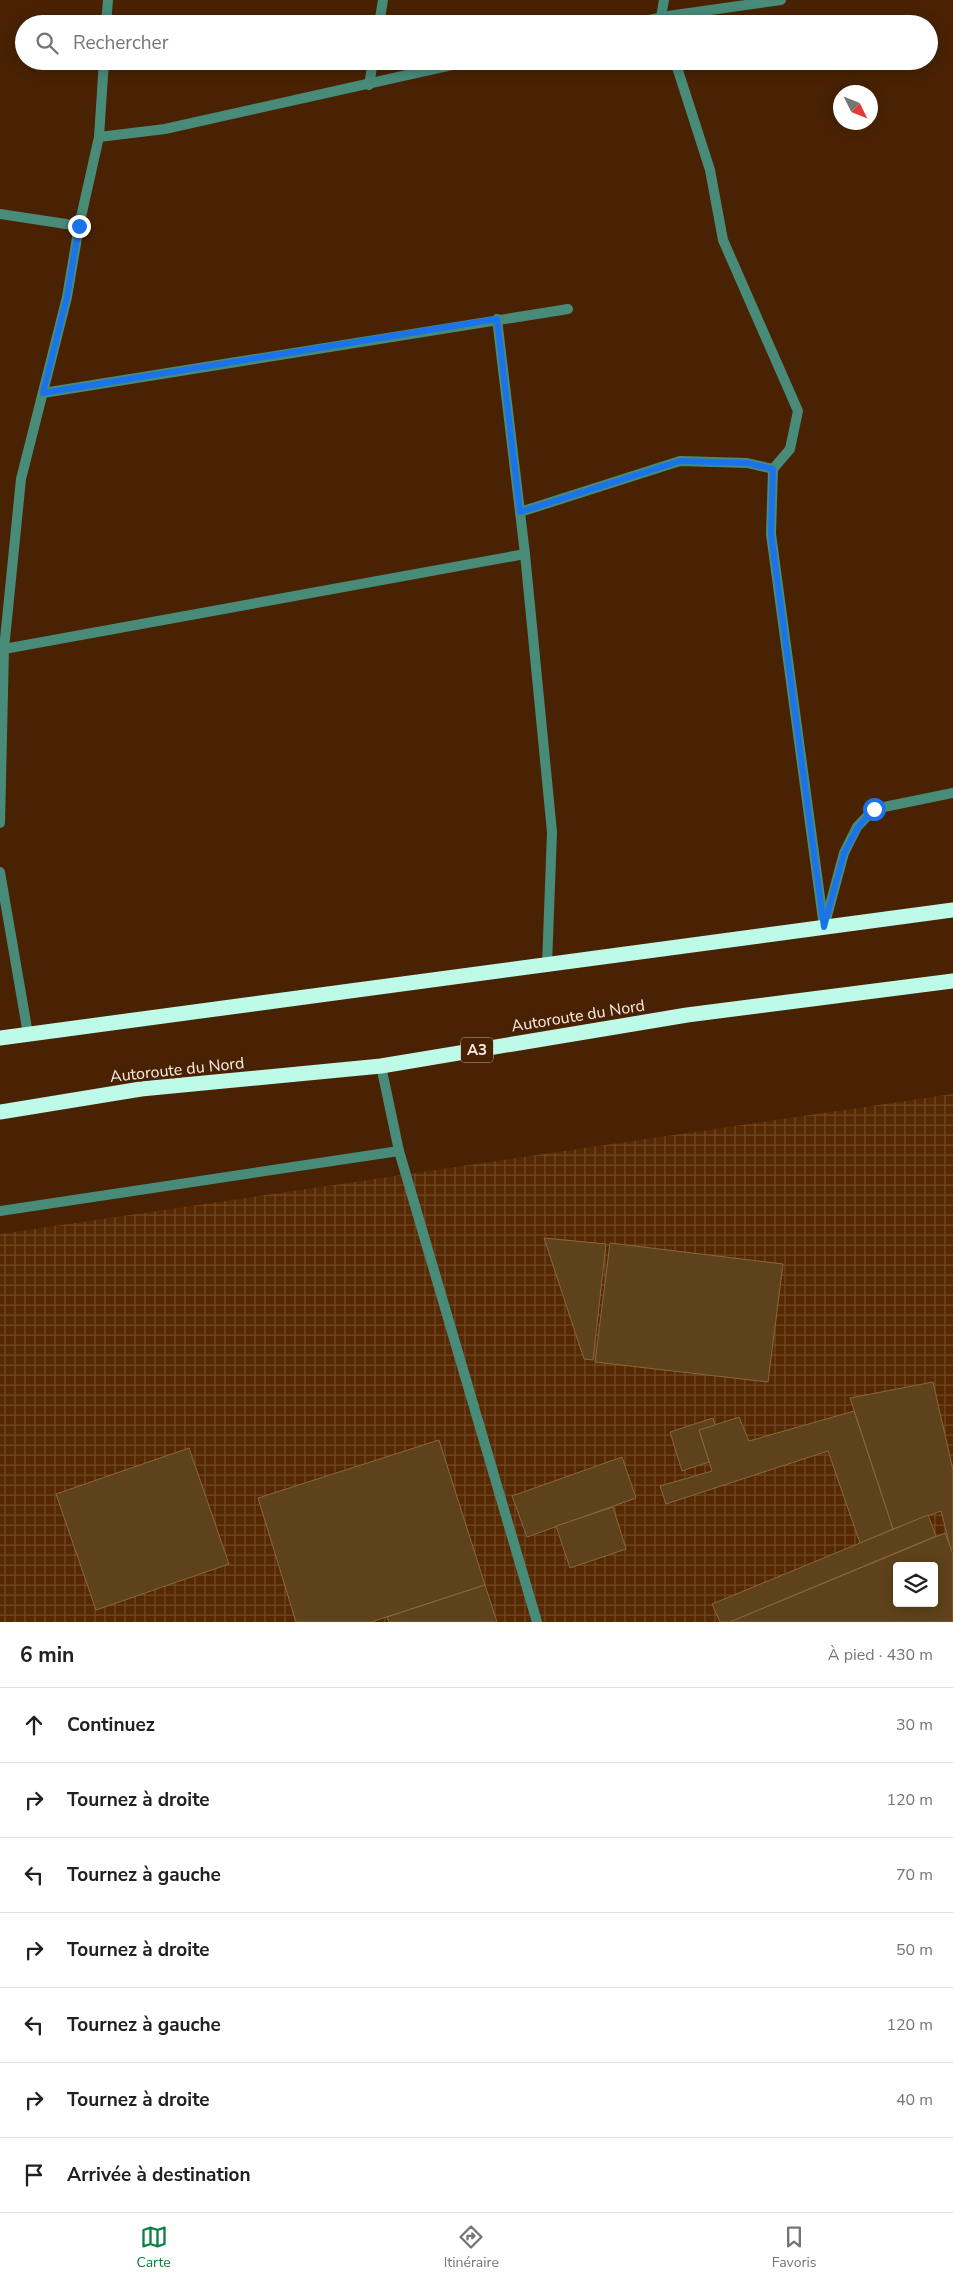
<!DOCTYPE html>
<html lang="fr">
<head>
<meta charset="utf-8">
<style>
  :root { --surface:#fff; --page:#f2f2f2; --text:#202124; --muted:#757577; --line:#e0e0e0; --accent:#0b8043 }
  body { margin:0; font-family:"Nunito Sans",sans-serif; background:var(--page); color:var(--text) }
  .controls { position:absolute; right:15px; bottom:15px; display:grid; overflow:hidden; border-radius:5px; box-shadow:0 2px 12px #0003 }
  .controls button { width:45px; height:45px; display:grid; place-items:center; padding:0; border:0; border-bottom:1px solid var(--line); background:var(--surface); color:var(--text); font:25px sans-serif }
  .compass { position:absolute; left:833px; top:85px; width:45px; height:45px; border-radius:50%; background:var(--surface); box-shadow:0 2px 12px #0003; rotate:133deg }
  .stop { position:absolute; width:15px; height:15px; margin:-11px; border:4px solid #1a73e8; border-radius:50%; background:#fff }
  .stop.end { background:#1a73e8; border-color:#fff; box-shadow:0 1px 5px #0008 }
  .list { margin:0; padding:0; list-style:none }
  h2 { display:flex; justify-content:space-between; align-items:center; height:65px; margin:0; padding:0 20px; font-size:21px }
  h2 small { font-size:16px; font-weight:400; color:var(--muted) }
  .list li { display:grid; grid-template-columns:32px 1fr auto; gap:15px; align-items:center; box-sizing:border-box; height:75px; padding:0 20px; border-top:1px solid var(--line) }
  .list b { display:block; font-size:19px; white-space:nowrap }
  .list em { font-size:16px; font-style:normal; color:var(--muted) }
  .icon { flex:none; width:28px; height:28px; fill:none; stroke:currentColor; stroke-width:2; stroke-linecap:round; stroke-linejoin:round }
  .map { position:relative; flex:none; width:953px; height:1622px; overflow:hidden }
  .search { position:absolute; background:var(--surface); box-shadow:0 2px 12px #0003; left:15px; right:15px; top:15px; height:55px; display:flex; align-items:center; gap:12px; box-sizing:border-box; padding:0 18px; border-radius:28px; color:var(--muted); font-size:19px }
  .sheet { height:590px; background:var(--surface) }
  nav { display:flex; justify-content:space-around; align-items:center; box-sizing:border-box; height:70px; border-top:1px solid var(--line); background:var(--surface); font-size:14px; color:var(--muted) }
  nav a { display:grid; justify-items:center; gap:2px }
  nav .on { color:var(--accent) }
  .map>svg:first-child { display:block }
  .industrial { fill:url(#industrial-grid); fill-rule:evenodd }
  .building { fill:#5e421b; stroke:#87683d; fill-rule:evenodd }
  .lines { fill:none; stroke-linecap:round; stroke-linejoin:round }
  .lane { stroke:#488b79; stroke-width:10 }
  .street { stroke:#488b79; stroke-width:10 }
  .highway { stroke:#befae8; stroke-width:15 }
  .route { stroke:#1a73e8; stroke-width:6 }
  .labels { text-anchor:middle; stroke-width:5; stroke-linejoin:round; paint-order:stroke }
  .shield { fill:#492203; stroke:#c8b1a0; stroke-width:1 }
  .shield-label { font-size:15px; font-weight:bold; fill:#feeee4 }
  .street-label { font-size:16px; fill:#feeee4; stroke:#492203 }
</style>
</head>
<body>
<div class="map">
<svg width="953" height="1622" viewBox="0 0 953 1622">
  <defs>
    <pattern id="industrial-grid" width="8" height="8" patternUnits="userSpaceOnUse" patternTransform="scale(1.25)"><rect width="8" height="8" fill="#572903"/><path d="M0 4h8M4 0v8" fill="none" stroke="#704828"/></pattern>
  </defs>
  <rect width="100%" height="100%" fill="#492203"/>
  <!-- industrial -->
  <path class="industrial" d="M953 1094V1622H0V1234ZM897 1566H934V1603H897Z"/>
  <!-- building -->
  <g class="building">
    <path d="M544 1238 606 1244 593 1360 584 1359Z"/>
    <path d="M610 1243 783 1264 768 1382 595 1362Z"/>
    <path d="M933 1382 953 1470V1549L951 1550 941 1511 893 1529 850 1398Z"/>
    <path d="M854 1411 893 1529 860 1543 828 1451 666 1504 660 1486 712 1471 699 1430 739 1417 749 1441Z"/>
    <path d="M713 1418 715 1425 699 1430 709 1462 682 1471 670 1432Z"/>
    <path d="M439 1440 485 1585 371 1622H296L258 1498Z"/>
    <path d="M189 1448 229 1564 96 1610 56 1494Z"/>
    <path d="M622 1457 636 1498 527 1537 512 1496Z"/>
    <path d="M613 1507 626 1549 570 1568 556 1526Z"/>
    <path d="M928 1515 936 1536 730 1622H720L712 1604Z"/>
    <path d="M945 1533 953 1554V1622H730ZM897 1566H934V1603H897Z"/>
    <path d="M485 1585 497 1622H389L387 1617Z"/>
  </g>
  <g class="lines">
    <!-- lane -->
    <g class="lane">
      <path d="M824 927 844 853 857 827 874 809 953 793"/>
      <path d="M381 1066 399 1151 537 1622"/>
      <path d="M0 1211 399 1151"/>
    </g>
    <!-- street -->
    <g class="street">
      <path d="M663 23 661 17 664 0"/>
      <path d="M106 24 108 0"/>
      <path d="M379 24 383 0"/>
      <path d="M632 24 661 17 781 0"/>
      <path d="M675 61 710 170 723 240 798 411 790 449 773 469 771 534 824 927"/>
      <path d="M369 85 373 61"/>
      <path d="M99 137 165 129 470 61"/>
      <path d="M0 214 79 226"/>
      <path d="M497 319 525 554 552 832 547 965"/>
      <path d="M43 393 568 309"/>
      <path d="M520 512 680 461 747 463 773 469"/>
      <path d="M4 649 525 554"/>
      <path d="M0 823 4 649 21 479 67 297 79 226 99 137 104 61"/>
      <path d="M0 872 28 1034"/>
    </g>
    <!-- highway -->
    <g class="highway">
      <path d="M0 1038 953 910"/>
      <path d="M0 1112 141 1089 381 1066 687 1015 953 981"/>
    </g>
  </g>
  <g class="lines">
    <!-- route -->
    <path class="route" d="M79 226 67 297 43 393 497 319 520 512 680 461 747 463 773 469 771 534 824 927 844 853 858 827 874 809"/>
  </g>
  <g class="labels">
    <!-- shield labels -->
    <rect class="shield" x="461" y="1037.5" width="32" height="25" rx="4"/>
    <g class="shield-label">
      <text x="477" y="1055">A3</text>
    </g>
    <!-- street labels -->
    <g class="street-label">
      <text transform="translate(578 1015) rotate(-9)" y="6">Autoroute du Nord</text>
      <text transform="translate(177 1069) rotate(-6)" y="6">Autoroute du Nord</text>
    </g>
  </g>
</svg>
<div class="controls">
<button><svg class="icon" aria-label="layers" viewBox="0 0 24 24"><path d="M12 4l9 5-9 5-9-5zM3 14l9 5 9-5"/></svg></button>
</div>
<svg class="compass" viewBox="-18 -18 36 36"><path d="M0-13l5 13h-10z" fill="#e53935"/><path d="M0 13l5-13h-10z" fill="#757577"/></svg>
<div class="stop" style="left:874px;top:809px"></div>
<div class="stop end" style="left:79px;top:226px"></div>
<div class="search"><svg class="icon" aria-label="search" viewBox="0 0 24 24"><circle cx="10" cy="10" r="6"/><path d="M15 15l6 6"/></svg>Rechercher</div>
</div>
<section class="sheet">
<h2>6 min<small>À pied · 430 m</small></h2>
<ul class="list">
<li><svg class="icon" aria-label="ahead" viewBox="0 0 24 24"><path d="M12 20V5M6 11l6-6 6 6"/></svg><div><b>Continuez</b></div><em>30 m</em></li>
<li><svg class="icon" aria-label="right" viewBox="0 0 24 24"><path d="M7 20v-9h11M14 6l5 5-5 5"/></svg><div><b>Tournez à droite</b></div><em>120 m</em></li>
<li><svg class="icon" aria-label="left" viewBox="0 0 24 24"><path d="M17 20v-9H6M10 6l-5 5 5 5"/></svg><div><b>Tournez à gauche</b></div><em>70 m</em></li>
<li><svg class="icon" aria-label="right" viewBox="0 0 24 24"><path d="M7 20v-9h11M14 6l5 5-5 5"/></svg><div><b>Tournez à droite</b></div><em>50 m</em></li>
<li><svg class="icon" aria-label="left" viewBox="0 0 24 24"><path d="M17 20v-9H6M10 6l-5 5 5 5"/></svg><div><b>Tournez à gauche</b></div><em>120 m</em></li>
<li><svg class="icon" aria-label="right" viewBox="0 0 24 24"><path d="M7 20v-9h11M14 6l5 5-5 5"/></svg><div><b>Tournez à droite</b></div><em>40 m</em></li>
<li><svg class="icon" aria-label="arrive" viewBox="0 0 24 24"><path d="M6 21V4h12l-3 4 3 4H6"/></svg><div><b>Arrivée à destination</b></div></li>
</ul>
</section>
<nav>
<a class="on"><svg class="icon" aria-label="map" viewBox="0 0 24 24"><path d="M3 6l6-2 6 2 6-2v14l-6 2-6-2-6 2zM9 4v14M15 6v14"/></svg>Carte</a>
<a><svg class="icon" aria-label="directions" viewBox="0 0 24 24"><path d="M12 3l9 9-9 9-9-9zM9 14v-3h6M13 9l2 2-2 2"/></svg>Itinéraire</a>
<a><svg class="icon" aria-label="saved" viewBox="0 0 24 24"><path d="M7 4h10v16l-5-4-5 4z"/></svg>Favoris</a>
</nav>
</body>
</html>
